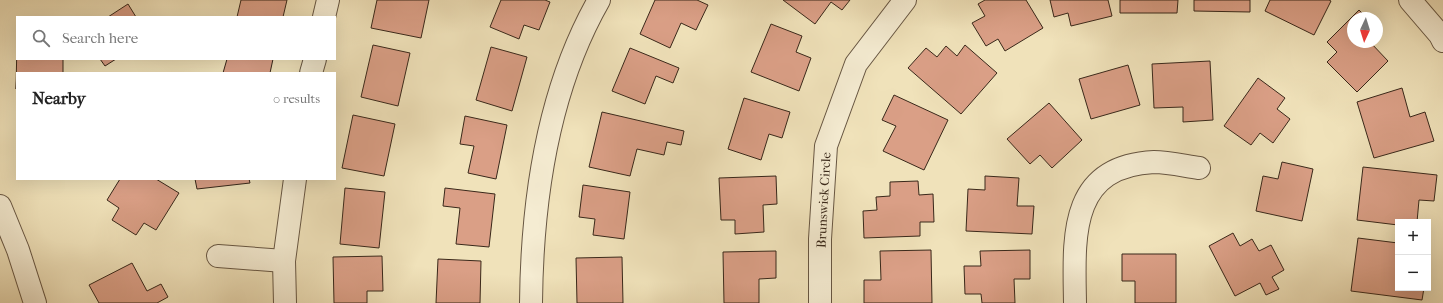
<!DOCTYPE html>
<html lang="en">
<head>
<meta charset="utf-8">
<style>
  :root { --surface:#fff; --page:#f6f6f6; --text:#222; --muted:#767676; --line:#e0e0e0 }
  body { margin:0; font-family:"IM FELL French Canon",serif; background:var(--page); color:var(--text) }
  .controls { position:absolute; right:12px; bottom:12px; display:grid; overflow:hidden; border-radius:0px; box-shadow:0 4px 16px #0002 }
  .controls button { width:36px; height:36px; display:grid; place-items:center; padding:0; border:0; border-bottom:1px solid var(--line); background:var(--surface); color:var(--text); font:20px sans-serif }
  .compass { position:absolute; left:1347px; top:12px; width:36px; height:36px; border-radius:50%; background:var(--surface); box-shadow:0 4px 16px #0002; rotate:184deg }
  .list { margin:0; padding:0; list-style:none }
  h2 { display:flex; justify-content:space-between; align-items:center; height:52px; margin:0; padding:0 16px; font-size:17px }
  h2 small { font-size:13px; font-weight:400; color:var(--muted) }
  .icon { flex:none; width:22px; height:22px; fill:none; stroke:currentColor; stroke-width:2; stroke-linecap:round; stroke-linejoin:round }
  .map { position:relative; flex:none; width:1443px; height:303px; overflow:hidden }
  .search { position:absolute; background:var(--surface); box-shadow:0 4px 16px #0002; left:16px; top:16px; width:320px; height:44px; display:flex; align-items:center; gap:10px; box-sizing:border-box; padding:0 14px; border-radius:0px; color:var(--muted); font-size:15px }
  .panel { position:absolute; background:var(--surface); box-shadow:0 4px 16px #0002; left:16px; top:72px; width:320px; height:108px; border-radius:0px }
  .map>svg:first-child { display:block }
  .building { fill:#da9f86; stroke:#39281a }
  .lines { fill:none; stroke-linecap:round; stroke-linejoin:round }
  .minor-casing { stroke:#675642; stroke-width:24 }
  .minor { stroke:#f5ecd2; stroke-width:22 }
  .labels { text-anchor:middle; stroke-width:3.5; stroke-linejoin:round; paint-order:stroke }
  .street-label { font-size:13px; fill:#39281a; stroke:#f5ecd2 }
</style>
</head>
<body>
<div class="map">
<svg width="1443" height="303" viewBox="0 0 1443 303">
  <rect width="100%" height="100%" fill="#f0e2ba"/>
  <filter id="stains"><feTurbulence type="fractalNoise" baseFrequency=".005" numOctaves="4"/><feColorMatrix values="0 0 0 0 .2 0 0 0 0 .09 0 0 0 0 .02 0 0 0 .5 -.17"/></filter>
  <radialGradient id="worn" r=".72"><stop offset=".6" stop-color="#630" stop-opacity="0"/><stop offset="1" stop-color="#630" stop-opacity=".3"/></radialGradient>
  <!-- building -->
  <g class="building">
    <path d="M241 0H287L283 17H237Z"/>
    <path d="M377 0H429L421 38 371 28Z"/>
    <path d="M501 0H545L550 2 539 30 524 25 519 39 490 27Z"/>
    <path d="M655 0H697L708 5 696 30 681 23 670 48 640 34Z"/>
    <path d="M783 0H850L842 10 831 2 815 24Z"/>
    <path d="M985 0H1026L1043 28 1005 51 998 39 986 46 972 23 985 16 978 4Z"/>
    <path d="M1050 0H1108L1112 16 1071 26 1068 13 1054 17Z"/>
    <path d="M1120 0H1178L1177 13H1120Z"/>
    <path d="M1194 0H1250V12L1194 11Z"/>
    <path d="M1270 0H1329L1331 1 1314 35 1265 11Z"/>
    <path d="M128 4 136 17H108Z"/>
    <path d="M1359 10 1367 18H1353V42H1370L1388 61 1357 92 1327 62 1337 52 1327 42Z"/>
    <path d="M771 24 802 36 796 52 811 58 799 91 751 72Z"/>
    <path d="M17 41V59H63V73H17L16 89Z"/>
    <path d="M373 45 410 53 398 106 361 97Z"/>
    <path d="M965 45 997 73 961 114 908 68 926 48 937 57 946 46 957 56Z"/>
    <path d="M491 47 527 57 512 111 476 100Z"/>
    <path d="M630 48 679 68 673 83 656 76 645 104 612 91Z"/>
    <path d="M100 59H116L105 66Z"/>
    <path d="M227 59H273L270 73H223Z"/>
    <path d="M1210 61 1213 120 1183 122V107L1154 108 1152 64Z"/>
    <path d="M1128 65 1140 105 1091 119 1079 79Z"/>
    <path d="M1258 78 1285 98 1277 109 1290 119 1273 143 1260 133 1251 145 1224 126Z"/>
    <path d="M1402 88 1410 117 1425 112 1434 141 1374 158 1357 102Z"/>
    <path d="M894 95 948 120 924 170 883 151 896 126 882 120Z"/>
    <path d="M744 98 790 112 782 138 769 134 761 160 728 149Z"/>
    <path d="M1049 103 1082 140 1052 168 1040 155 1030 164 1007 139Z"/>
    <path d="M602 112 684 131 681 145 667 142 664 155 637 149 630 176 589 167Z"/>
    <path d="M353 115 395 124 384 176 342 168Z"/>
    <path d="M465 116 507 125 496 179 468 173 474 146 460 144Z"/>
    <path d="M1282 162 1313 169 1302 221 1256 211 1263 176 1278 179Z"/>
    <path d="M1363 167 1437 175 1434 201 1419 200 1417 222H1398V225L1357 220Z"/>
    <path d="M776 176 777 204 763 205 764 232 735 234V220H721L719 178Z"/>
    <path d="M985 176 1019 178 1017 206H1034L1032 234 966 231 968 189 985 190Z"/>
    <path d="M120 179H156L179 193 156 230 144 223 136 235 112 220 119 208 107 200Z"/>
    <path d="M195 179H249L250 183 197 189Z"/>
    <path d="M918 181 919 195 933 194 934 222H920V236L864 238 863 211 877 210 876 197 890 196V182Z"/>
    <path d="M583 185 630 192 624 239 593 235 595 219 579 217Z"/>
    <path d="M345 188 385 192 379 248 340 244Z"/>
    <path d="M445 188 495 194 489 247 456 244 460 208 443 206Z"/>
    <path d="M1233 233 1240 246 1252 239 1259 251 1271 245 1284 270 1272 277 1279 289 1266 295 1260 283 1235 296 1209 246Z"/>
    <path d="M1358 238 1398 243V288H1424L1422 300 1351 291Z"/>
    <path d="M931 250 932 303H864V280H881L880 251Z"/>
    <path d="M1030 250V279H1014L1015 303H982L981 294H965L964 266H981L980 251Z"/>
    <path d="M776 251V278L759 279V303H724L723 252Z"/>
    <path d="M1122 254H1176V303H1135V281H1122Z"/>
    <path d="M382 256 383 291H367V303H334L333 257Z"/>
    <path d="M622 257 623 303H577L576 258Z"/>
    <path d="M438 259 481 261 480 303H436Z"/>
    <path d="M132 263 147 291 161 284 168 297 157 303H99L89 285Z"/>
  </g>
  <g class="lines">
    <defs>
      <g id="minor">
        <path d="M1410 0 1440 35 1443 41"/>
        <path d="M324 17 328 0"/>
        <path d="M311 73 315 59"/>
        <path d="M0 206 18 250 35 303"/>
        <path d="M218 256 284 261"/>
        <path d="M285 303 284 261 295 179"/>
        <path d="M531 303C532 200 547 91 599 0"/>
        <path d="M820 303V239L826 146 856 64 905 0"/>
        <path d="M1075 303C1074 238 1068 166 1154 162 1168 162 1185 166 1199 168"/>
      </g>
    </defs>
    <!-- minor casing -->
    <use href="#minor" class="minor-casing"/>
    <!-- minor -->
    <use href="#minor" class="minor"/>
  </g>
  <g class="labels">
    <!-- street labels -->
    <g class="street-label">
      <text transform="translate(823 200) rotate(-87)" y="5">Brunswick Circle</text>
    </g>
  </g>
  <rect width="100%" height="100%" filter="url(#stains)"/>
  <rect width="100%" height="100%" fill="url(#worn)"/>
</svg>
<div class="controls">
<button>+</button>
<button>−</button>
</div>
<svg class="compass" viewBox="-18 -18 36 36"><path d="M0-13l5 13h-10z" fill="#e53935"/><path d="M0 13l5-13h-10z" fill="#767676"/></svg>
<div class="search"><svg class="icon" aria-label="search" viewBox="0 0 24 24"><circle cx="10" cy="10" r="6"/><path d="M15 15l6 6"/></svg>Search here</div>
<section class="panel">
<h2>Nearby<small>0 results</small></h2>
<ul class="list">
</ul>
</section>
</div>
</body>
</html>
